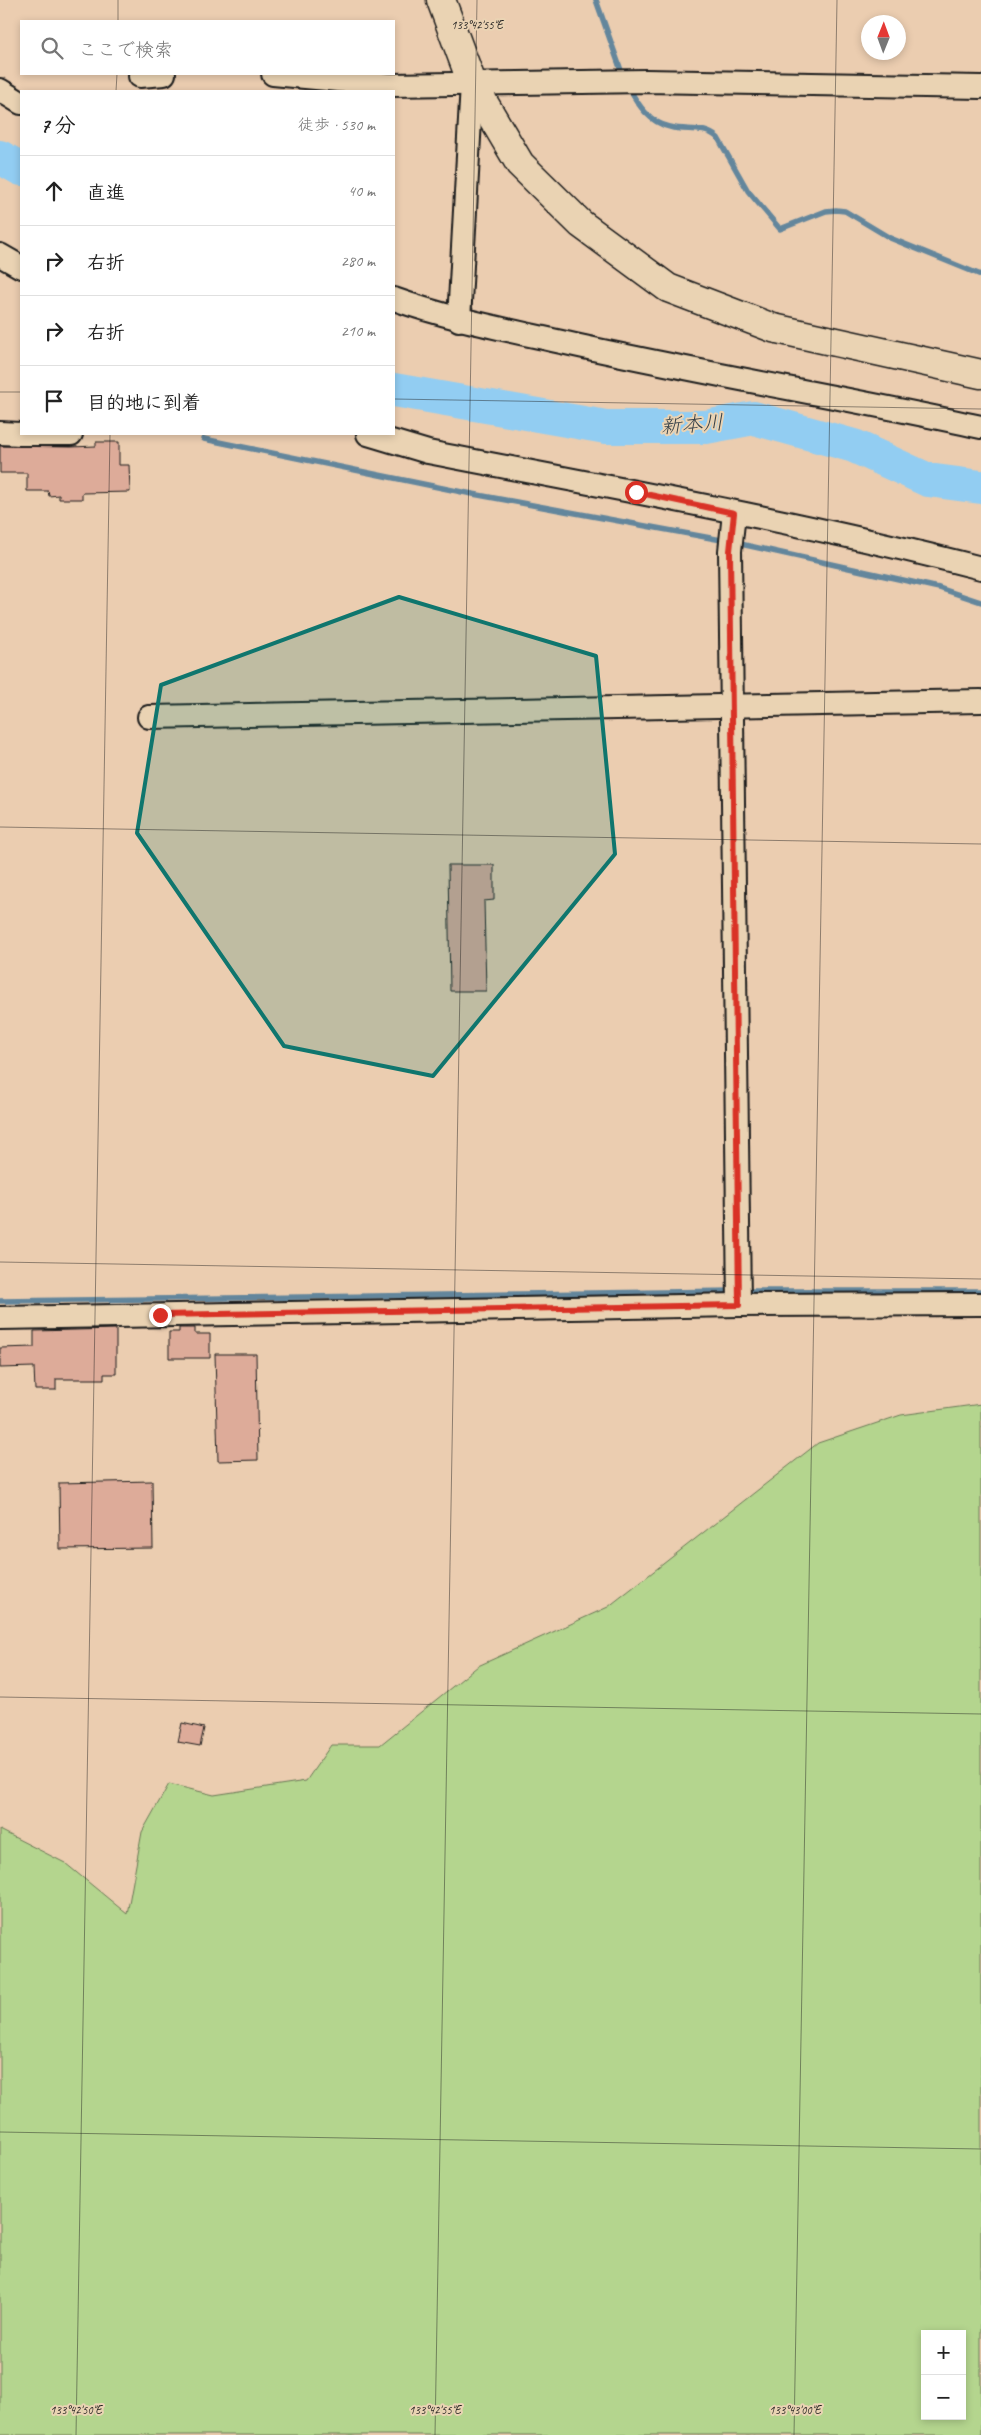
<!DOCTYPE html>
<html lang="ja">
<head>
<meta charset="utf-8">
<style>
  :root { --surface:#fff; --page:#f2f2f2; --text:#222; --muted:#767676; --line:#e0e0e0 }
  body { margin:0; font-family:Caveat,"Klee One",sans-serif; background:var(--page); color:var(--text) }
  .controls { position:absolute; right:15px; bottom:15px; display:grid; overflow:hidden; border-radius:0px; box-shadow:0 2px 8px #0003 }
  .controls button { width:45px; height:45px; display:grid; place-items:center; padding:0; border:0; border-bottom:1px solid var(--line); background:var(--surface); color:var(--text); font:25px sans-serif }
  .compass { position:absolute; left:861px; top:15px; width:45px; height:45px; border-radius:50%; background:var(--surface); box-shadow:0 2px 8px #0003; rotate:1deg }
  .stop { position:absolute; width:15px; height:15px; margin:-11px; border:4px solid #d93025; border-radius:50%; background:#fff }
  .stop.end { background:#d93025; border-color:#fff; box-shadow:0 1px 5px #0008 }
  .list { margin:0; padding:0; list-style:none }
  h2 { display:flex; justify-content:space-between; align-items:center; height:65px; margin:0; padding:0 20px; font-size:21px }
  h2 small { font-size:16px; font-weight:400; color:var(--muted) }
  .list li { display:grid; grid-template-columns:32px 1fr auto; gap:15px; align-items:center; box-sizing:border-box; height:70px; padding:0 20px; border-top:1px solid var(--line) }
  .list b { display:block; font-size:19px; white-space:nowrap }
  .list em { font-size:16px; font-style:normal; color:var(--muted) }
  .icon { flex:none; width:28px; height:28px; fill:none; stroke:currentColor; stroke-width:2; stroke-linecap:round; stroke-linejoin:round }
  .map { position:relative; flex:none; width:981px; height:2435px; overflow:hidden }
  .search { position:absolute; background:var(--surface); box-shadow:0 2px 8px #0003; left:20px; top:20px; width:375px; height:55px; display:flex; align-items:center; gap:12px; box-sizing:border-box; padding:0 18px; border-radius:0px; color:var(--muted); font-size:19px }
  .panel { position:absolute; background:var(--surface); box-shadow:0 2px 8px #0003; left:20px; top:90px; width:375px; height:345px; border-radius:0px }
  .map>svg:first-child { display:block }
  .green { fill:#b4d58e; stroke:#687855; fill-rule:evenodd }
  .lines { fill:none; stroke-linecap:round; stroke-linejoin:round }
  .stream { stroke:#63869c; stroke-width:5.5 }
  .river { stroke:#92cdf2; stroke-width:34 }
  .building { fill:#ddab99; stroke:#1c1c1c }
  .minor-casing { stroke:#1c1c1c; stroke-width:26 }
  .tertiary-casing { stroke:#1c1c1c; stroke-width:31 }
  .minor { stroke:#ead3b3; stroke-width:22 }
  .tertiary { stroke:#ead3b3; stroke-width:28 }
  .route { stroke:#d93025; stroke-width:6 }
  .marked { fill:#0f766e; fill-opacity:0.2; stroke:#0f766e; stroke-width:4; stroke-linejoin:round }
  .ticks { fill:none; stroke:#1c1c1c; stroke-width:1; stroke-opacity:0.45 }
  .labels { text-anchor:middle; stroke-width:4; stroke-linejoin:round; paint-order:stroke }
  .water-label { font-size:21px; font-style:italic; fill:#343f47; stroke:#ead3b3 }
  .ticks-label { font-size:12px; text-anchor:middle; fill:#1c1c1c; stroke:#ead3b3; stroke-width:4; stroke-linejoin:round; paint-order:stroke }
</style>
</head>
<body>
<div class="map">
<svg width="981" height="2435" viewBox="0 0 981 2435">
  <rect width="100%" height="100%" fill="#ebcdb0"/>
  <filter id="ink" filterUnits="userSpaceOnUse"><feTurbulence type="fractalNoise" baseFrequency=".02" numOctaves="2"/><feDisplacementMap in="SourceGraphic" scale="10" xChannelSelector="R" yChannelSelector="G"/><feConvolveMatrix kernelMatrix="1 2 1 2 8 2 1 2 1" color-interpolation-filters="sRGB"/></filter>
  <g filter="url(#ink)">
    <!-- green -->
    <path class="green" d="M981 1404V2435H0V1830L65 1863 127 1914 142 1832 169 1784 214 1795 306 1781 331 1745H380L478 1666 608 1607 818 1443 901 1415ZM925 2334H962V2416H925Z"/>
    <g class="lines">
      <!-- stream -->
      <g class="stream">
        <path d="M596 0 623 76"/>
        <path d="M629 88C638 105 650 123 670 127 687 132 703 125 718 138L748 191 780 229 826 211 836 210 845 211 890 238 981 275"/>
        <path d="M204 439 462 492 727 541"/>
        <path d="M736 543 939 588 981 602"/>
        <path d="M745 1291H981"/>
        <path d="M0 1301 735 1291"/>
      </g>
      <!-- river -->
      <g class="river">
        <path d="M0 157 21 169"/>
        <path d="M394 390 606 427H706L754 418 854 446 928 480 981 487"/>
      </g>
    </g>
    <!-- building -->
    <g class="building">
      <path d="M96 442H119V465H129L130 492 82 493V499H59V495L49 496 48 491H27V473H0V446L71 447 96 446Z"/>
      <path d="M448 865H494V900L484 901 486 991H450Z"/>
      <path d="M179 1328H195V1334H210V1358H169V1332H179Z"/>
      <path d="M116 1329V1374H104V1379H56V1390H35L34 1367 0 1368V1348L34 1347V1331Z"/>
      <path d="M215 1354H256L258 1460 218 1461Z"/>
      <path d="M152 1481 153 1548 60 1549 59 1483Z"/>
      <path d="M182 1723 204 1728 200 1746 178 1742Z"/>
    </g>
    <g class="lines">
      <defs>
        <g id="minor">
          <path d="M273 74 391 85 646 81 981 87"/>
          <path d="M140 76 164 74"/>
          <path d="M0 90 21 103"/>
          <path d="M0 255 21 267"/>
          <path d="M394 299C450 319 508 330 566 343 704 374 843 397 981 427"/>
          <path d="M459 320 472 83"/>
          <path d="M0 433 21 434"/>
          <path d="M22 434H71"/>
          <path d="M368 434 428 452C613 488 799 521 981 568"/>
          <path d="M734 513 730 551 739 1305"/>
          <path d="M149 717 981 701"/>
          <path d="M0 1318 739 1305 981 1304"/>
        </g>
        <path id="tertiary" d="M441 0 472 83 520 164 581 224 668 288 773 328 981 374"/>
      </defs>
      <!-- minor casing -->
      <use href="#minor" class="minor-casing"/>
      <!-- tertiary casing -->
      <use href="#tertiary" class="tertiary-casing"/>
      <!-- minor -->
      <use href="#minor" class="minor"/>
      <!-- tertiary -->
      <use href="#tertiary" class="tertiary"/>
    </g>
  </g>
  <g class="lines" filter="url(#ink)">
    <!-- route -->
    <path class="route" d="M160 1315 739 1305 730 551 734 513 636 492"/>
  </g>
  <!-- marked area -->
  <path class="marked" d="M399 597 596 656 615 854 433 1076 284 1046 137 833 161 685Z"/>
  <!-- ticks -->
  <path class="ticks" d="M118 21V0M116 91 117 74M0 392H21M394 399 981 409M0 827 981 844M0 1262 981 1279M0 1697 981 1714M0 2132 981 2149M76 2435 110 434M435 2435 477 0M794 2435 837 0"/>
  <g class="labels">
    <!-- water labels -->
    <g class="water-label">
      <text transform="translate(692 424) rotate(-4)" y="7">新本川</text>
    </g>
  </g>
  <g class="ticks-label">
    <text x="477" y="29">133°42'55"E</text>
    <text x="76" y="2414">133°42'50"E</text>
    <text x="435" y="2414">133°42'55"E</text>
    <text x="795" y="2414">133°43'00"E</text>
  </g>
</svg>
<div class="controls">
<button>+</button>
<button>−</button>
</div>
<svg class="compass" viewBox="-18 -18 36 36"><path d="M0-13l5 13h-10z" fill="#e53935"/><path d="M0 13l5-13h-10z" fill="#767676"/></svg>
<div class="stop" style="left:636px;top:492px"></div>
<div class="stop end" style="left:160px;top:1315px"></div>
<div class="search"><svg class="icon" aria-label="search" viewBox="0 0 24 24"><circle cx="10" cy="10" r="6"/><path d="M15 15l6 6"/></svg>ここで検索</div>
<section class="panel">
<h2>7 分<small>徒歩 · 530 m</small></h2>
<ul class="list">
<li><svg class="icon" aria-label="ahead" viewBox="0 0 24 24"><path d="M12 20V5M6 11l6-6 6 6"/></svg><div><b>直進</b></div><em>40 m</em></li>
<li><svg class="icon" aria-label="right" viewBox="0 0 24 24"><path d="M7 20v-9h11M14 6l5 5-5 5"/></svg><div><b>右折</b></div><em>280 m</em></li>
<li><svg class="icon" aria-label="right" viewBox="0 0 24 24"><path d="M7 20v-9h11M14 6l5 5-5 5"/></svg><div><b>右折</b></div><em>210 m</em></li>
<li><svg class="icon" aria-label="arrive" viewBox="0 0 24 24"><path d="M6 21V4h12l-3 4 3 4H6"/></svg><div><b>目的地に到着</b></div></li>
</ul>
</section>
</div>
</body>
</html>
